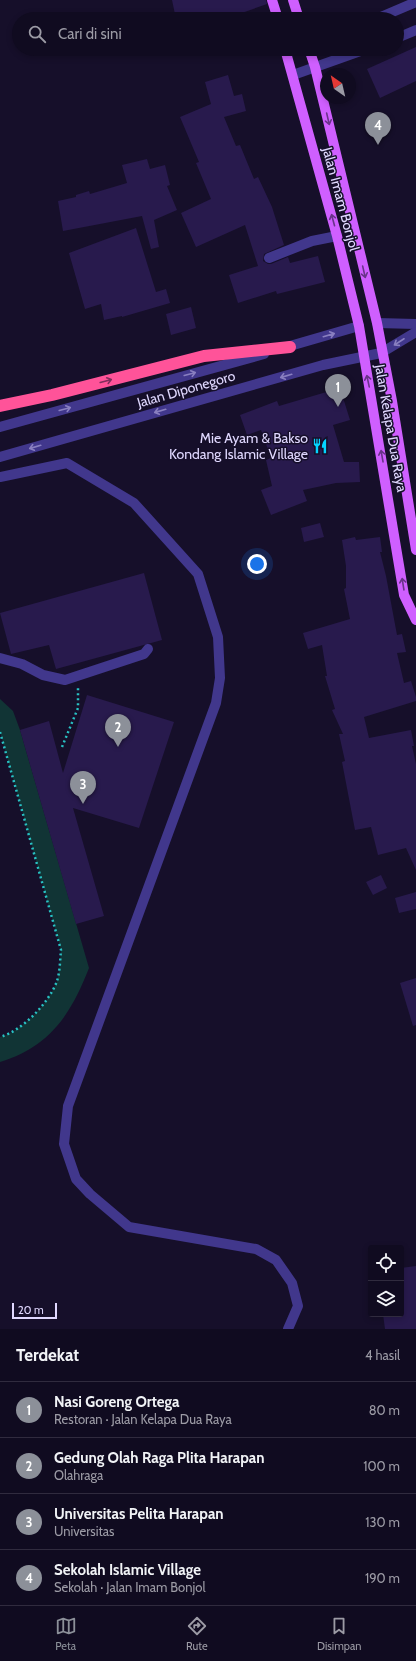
<!DOCTYPE html>
<html lang="id">
<head>
<meta charset="utf-8">
<style>
  :root { --surface:#100b20; --page:#191429; --text:#f1f3f6; --muted:#9c9ba5; --line:#302b3e; --accent:#8c9099 }
  body { margin:0; font-family:Cabin,sans-serif; background:var(--page); color:var(--text) }
  .controls { position:absolute; right:12px; bottom:12px; display:grid; overflow:hidden; border-radius:4px; box-shadow:0 2px 6px #0003 }
  .controls button { width:36px; height:36px; display:grid; place-items:center; padding:0; border:0; border-bottom:1px solid var(--line); background:var(--surface); color:var(--text); font:20px sans-serif }
  .compass { position:absolute; left:320px; top:68px; width:36px; height:36px; border-radius:50%; background:var(--surface); box-shadow:0 2px 6px #0003; rotate:326deg }
  .scale { position:absolute; left:12px; bottom:10px; width:45px; box-sizing:border-box; padding-left:4px; border:2px solid #e0d8ff; border-top:0; font-size:11px; line-height:14px; white-space:nowrap; color:#e0d8ff; -webkit-text-stroke:3px #160f2a; paint-order:stroke }
  .you { position:absolute; left:257px; top:564px; width:14px; height:14px; margin:-10px; border:3px solid #fff; border-radius:50%; background:#1a73e8; box-shadow:0 0 0 6px #1a73e833 }
  .badge { display:grid; place-items:center; width:26px; height:26px; border-radius:50%; background:var(--accent); color:#fff; font-size:13px; font-weight:700 }
  .pin { position:absolute; translate:-50% -33px; filter:drop-shadow(0 1px 2px #0008) }
  .pin::after { content:''; position:absolute; top:21px; width:14px; height:12px; background:inherit; clip-path:polygon(0 0,100% 0,50% 100%) }
  .list { margin:0; padding:0; list-style:none }
  h2 { display:flex; justify-content:space-between; align-items:center; height:52px; margin:0; padding:0 16px; font-size:17px }
  h2 small { font-size:13px; font-weight:400; color:var(--muted) }
  .list li { display:grid; grid-template-columns:26px 1fr auto; gap:12px; align-items:center; box-sizing:border-box; height:56px; padding:0 16px; border-top:1px solid var(--line) }
  .list b { display:block; font-size:15px; white-space:nowrap }
  .list p { margin:0; font-size:13px; white-space:nowrap; color:var(--muted) }
  .list em { font-size:13px; font-style:normal; color:var(--muted) }
  .icon { flex:none; width:22px; height:22px; fill:none; stroke:currentColor; stroke-width:2; stroke-linecap:round; stroke-linejoin:round }
  .map { position:relative; flex:none; width:416px; height:1329px; overflow:hidden }
  .search { position:absolute; background:var(--surface); box-shadow:0 2px 6px #0003; left:12px; right:12px; top:12px; height:44px; display:flex; align-items:center; gap:10px; box-sizing:border-box; padding:0 14px; border-radius:22px; color:var(--muted); font-size:15px }
  .sheet { height:276px; background:var(--surface) }
  nav { display:flex; justify-content:space-around; align-items:center; box-sizing:border-box; height:56px; border-top:1px solid var(--line); background:var(--surface); font-size:11px; color:var(--muted) }
  nav a { display:grid; justify-items:center; gap:2px }
  nav .on { color:var(--accent) }
  .map>svg:first-child { display:block }
  .green { fill:#113435 }
  .building { fill:#281a4d }
  .lines { fill:none; stroke-linecap:round; stroke-linejoin:round }
  .path { stroke:#28c1c3; stroke-width:2.5; stroke-dasharray:2 3; stroke-linecap:butt }
  .minor { stroke:#41378c; stroke-width:10 }
  .major { stroke:#cf5fff; stroke-width:10 }
  .highway { stroke:#ff5399; stroke-width:12 }
  .oneway { stroke:#69338a }
  .oneway2 { stroke:#897fc0 }
  .oneway3 { stroke:#7f2e5c }
  .labels { text-anchor:middle; stroke-width:3; stroke-linejoin:round; paint-order:stroke }
  .street-label { font-size:14px; fill:#e0d8ff; stroke:#160f2a }
  .poi-label { font-size:14px; fill:#e0d8ff; stroke:#160f2a; text-anchor:end }
</style>
</head>
<body>
<div class="map">
<svg width="416" height="1329" viewBox="0 0 416 1329">
  <rect width="100%" height="100%" fill="#160f2a"/>
  <!-- green -->
  <path class="green" d="M0 699 13 711 20 730 89 968C71 1014 50 1047 0 1062V1037C22 1031 49 1003 57 981 60 972 60 960 61 950L0 732Z"/>
  <!-- building -->
  <g class="building">
    <path d="M172 0H266L267 4 236 15V12L221 19H176Z"/>
    <path d="M416 47V81L380 98 367 69Z"/>
    <path d="M228 75 234 96 242 94 246 111 224 117 236 146 240 145 254 179 258 177 272 207 284 245 264 254 263 261 268 264H271L288 257 290 263 318 256 325 282 277 294 276 291 238 303 229 275 258 266 245 225 196 247 181 213 211 199 196 163 199 162 180 117 211 104 205 82Z"/>
    <path d="M147 159 150 169 165 165 170 185 167 186 177 210 154 220 159 247 151 249 142 216 63 231 58 201 76 197V195L89 191 90 194 127 183 122 165Z"/>
    <path d="M136 228 156 292 166 289 170 303 122 317V316L104 320 101 304 85 309 69 253Z"/>
    <path d="M191 307 196 328 171 335 166 314Z"/>
    <path d="M340 388 350 420 333 425 344 462H359L360 482 336 483 303 490 307 501 271 515 261 490 272 486 266 460 271 458 261 430 247 435 240 415 277 401 279 406Z"/>
    <path d="M320 523 324 537 304 542 301 528Z"/>
    <path d="M355 537 356 540 380 537 382 552H380L386 576 397 635 402 634 406 652 397 653 404 683 411 681 416 697V701L364 717 369 738 411 730 414 746H412L416 764V870L406 848 378 855 371 827 355 830 342 762 345 761 339 734H343L332 710 335 709 325 676H327L322 645 308 649 303 633 350 619 344 589 346 588V566L342 540Z"/>
    <path d="M144 573 162 640 56 669 49 645 11 654 0 613Z"/>
    <path d="M87 695 174 722 139 828 73 808 104 916 76 924 20 730 49 721 63 773Z"/>
    <path d="M381 875 387 888 373 895 366 882Z"/>
    <path d="M416 892V909L399 913 395 898Z"/>
    <path d="M416 978V1025L413 1026 400 983Z"/>
    <path d="M416 1266V1329H385L383 1314H401V1268Z"/>
  </g>
  <g class="lines">
    <!-- path -->
    <g class="path">
      <path d="M0 732 61 950C60 960 60 972 57 981 49 1003 22 1031 0 1037"/>
      <path d="M62 747 78 708V688"/>
    </g>
    <!-- minor -->
    <g class="minor">
      <path d="M376 19 416 2"/>
      <path d="M397 38 416 30"/>
      <path d="M286 53 298 49"/>
      <path d="M293 75 366 49"/>
      <path d="M269 258 312 241 337 236"/>
      <path d="M377 323 416 324"/>
      <path d="M283 348 359 326"/>
      <path d="M0 427 264 354"/>
      <path d="M0 457 323 365 381 353 416 332"/>
      <path d="M0 477 67 463 134 503 198 574 218 637 220 678 216 703 68 1106 64 1144 76 1179 90 1194 129 1227 256 1249 276 1260 292 1283 298 1306 288 1329"/>
      <path d="M0 658 22 664 43 675 65 680 144 654 148 649"/>
    </g>
    <!-- major -->
    <g class="major">
      <path d="M272 0 278 19"/>
      <path d="M293 0 299 19"/>
      <path d="M285 49 337 236 359 326 404 595 416 620"/>
      <path d="M309 49 315 67 377 323 392 401 416 550"/>
    </g>
    <!-- highway -->
    <path class="highway" d="M0 406 52 395 204 356 290 347"/>
  </g>
  <!-- one-way arrows -->
  <defs><path id="oneway-shaft" d="M-6 0H5M1.5-3L5.5 0L1.5 3" fill="none" stroke-width="1.6" stroke-linecap="round" stroke-linejoin="round"/></defs>
  <g class="oneway">
    <use href="#oneway-shaft" transform="translate(328 119) rotate(77)"/>
    <use href="#oneway-shaft" transform="translate(333 220) rotate(-105)"/>
    <use href="#oneway-shaft" transform="translate(364 272) rotate(77)"/>
    <use href="#oneway-shaft" transform="translate(368 381) rotate(-102)"/>
    <use href="#oneway-shaft" transform="translate(382 456) rotate(-100)"/>
    <use href="#oneway-shaft" transform="translate(403 584) rotate(-99)"/>
  </g>
  <g class="oneway2">
    <use href="#oneway-shaft" transform="translate(329 335) rotate(-16)"/>
    <use href="#oneway-shaft" transform="translate(399 342) rotate(147)"/>
    <use href="#oneway-shaft" transform="translate(190 374) rotate(-15)"/>
    <use href="#oneway-shaft" transform="translate(286 376) rotate(164)"/>
    <use href="#oneway-shaft" transform="translate(65 409) rotate(-15)"/>
    <use href="#oneway-shaft" transform="translate(160 411) rotate(164)"/>
    <use href="#oneway-shaft" transform="translate(35 447) rotate(164)"/>
  </g>
  <use class="oneway3" href="#oneway-shaft" transform="translate(106 381) rotate(-15)"/>
  <!-- icons -->
  <defs>
    <symbol id="restaurant-bare" viewBox="-9 -9 18 18"><path d="M-5-6h1v4h1v-4h1v4h1v-4h1v5L-1.5 .5V6h-2V.5L-5-1ZM5-6V6H3V1.5H1.5Q1.5-4 5-6Z" fill="#04d4ff" stroke="#160f2a" stroke-width="2.5" paint-order="stroke"/></symbol>
  </defs>
  <g fill-rule="evenodd">
    <use href="#restaurant-bare" x="309" y="435" width="22" height="22"/>
  </g>
  <g class="labels">
    <!-- street labels -->
    <g class="street-label">
      <text transform="translate(341 199) rotate(75)" y="5">Jalan Imam Bonjol</text>
      <text transform="translate(186 389) rotate(-16)" y="5">Jalan Diponegoro</text>
      <text transform="translate(391 428) rotate(80)" y="5">Jalan Kelapa Dua Raya</text>
    </g>
    <!-- poi labels -->
    <g class="poi-label">
      <text x="308" y="443">Mie Ayam &amp; Bakso<tspan x="308" dy="16">Kondang Islamic Village</tspan></text>
    </g>
  </g>
</svg>
<div class="controls">
<button><svg class="icon" aria-label="locate" viewBox="0 0 24 24"><circle cx="12" cy="12" r="6"/><path d="M12 2v4M12 18v4M2 12h4M18 12h4"/></svg></button>
<button><svg class="icon" aria-label="layers" viewBox="0 0 24 24"><path d="M12 4l9 5-9 5-9-5zM3 14l9 5 9-5"/></svg></button>
</div>
<svg class="compass" viewBox="-18 -18 36 36"><path d="M0-13l5 13h-10z" fill="#e53935"/><path d="M0 13l5-13h-10z" fill="#9c9ba5"/></svg>
<div class="scale">20 m</div>
<div class="you"></div>
<div class="pin badge" style="left:338px;top:407px">1</div>
<div class="pin badge" style="left:118px;top:747px">2</div>
<div class="pin badge" style="left:83px;top:804px">3</div>
<div class="pin badge" style="left:378px;top:145px">4</div>
<div class="search"><svg class="icon" aria-label="search" viewBox="0 0 24 24"><circle cx="10" cy="10" r="6"/><path d="M15 15l6 6"/></svg>Cari di sini</div>
</div>
<section class="sheet">
<h2>Terdekat<small>4 hasil</small></h2>
<ul class="list">
<li><span class="badge">1</span><div><b>Nasi Goreng Ortega</b><p>Restoran · Jalan Kelapa Dua Raya</p></div><em>80 m</em></li>
<li><span class="badge">2</span><div><b>Gedung Olah Raga Plita Harapan</b><p>Olahraga</p></div><em>100 m</em></li>
<li><span class="badge">3</span><div><b>Universitas Pelita Harapan</b><p>Universitas</p></div><em>130 m</em></li>
<li><span class="badge">4</span><div><b>Sekolah Islamic Village</b><p>Sekolah · Jalan Imam Bonjol</p></div><em>190 m</em></li>
</ul>
</section>
<nav>
<a class="on"><svg class="icon" aria-label="map" viewBox="0 0 24 24"><path d="M3 6l6-2 6 2 6-2v14l-6 2-6-2-6 2zM9 4v14M15 6v14"/></svg>Peta</a>
<a><svg class="icon" aria-label="directions" viewBox="0 0 24 24"><path d="M12 3l9 9-9 9-9-9zM9 14v-3h6M13 9l2 2-2 2"/></svg>Rute</a>
<a><svg class="icon" aria-label="saved" viewBox="0 0 24 24"><path d="M7 4h10v16l-5-4-5 4z"/></svg>Disimpan</a>
</nav>
</body>
</html>
